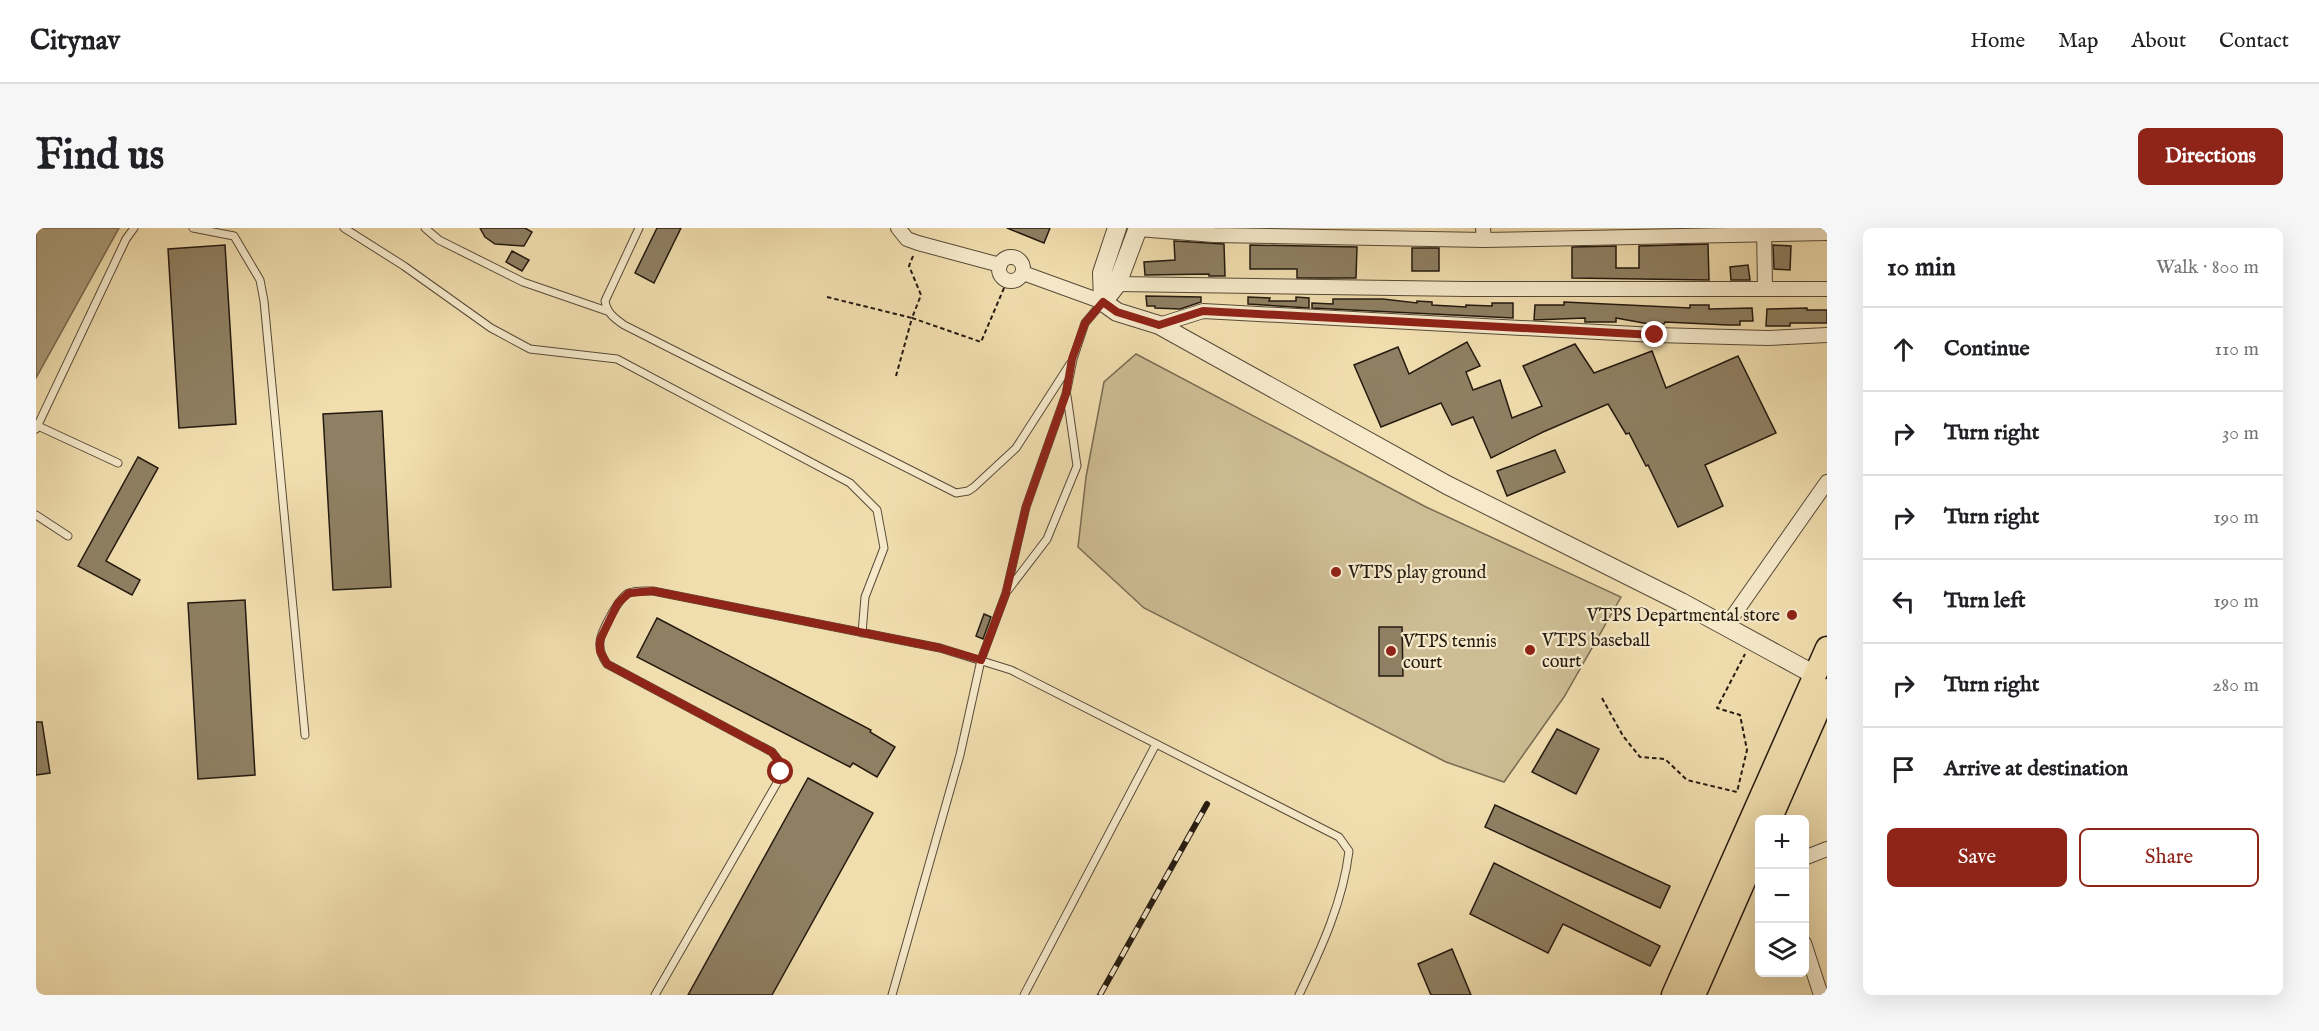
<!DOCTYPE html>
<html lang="en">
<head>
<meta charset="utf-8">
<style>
  :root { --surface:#fff; --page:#f6f6f6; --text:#202124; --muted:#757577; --line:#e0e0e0; --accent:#8f2418 }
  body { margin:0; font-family:"IM FELL English",serif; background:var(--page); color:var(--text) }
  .controls { position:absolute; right:18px; bottom:18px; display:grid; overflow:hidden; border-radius:9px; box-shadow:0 6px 24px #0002 }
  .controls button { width:54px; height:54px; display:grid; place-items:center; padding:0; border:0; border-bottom:2px solid var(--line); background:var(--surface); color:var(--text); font:30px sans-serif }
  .stop { position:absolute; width:18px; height:18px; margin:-14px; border:4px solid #8f2418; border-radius:50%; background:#fff }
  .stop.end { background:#8f2418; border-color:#fff; box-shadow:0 2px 6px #0008 }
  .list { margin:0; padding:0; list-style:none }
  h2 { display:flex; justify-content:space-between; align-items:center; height:78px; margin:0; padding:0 24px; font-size:26px }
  h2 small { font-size:20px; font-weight:400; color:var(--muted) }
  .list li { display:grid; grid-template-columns:39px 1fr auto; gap:18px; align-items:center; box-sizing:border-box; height:84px; padding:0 24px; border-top:2px solid var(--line) }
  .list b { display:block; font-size:22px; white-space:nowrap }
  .list em { font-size:20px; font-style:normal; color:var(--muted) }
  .actions { display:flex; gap:12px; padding:18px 24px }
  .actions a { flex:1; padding:14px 0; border:2px solid var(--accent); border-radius:9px; text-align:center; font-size:21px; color:var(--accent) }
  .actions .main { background:var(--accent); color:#fff }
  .icon { flex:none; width:33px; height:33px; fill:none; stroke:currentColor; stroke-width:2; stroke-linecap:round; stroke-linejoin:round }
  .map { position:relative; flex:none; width:1791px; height:767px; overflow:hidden; border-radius:9px }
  header { display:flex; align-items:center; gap:36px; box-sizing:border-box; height:84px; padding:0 30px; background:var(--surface); border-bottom:2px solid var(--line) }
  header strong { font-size:28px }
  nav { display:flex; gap:33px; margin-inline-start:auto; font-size:21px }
  .intro { display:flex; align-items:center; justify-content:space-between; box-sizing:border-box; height:144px; padding:0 36px }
  h1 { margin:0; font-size:42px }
  .button { padding:15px 27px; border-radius:9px; background:var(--accent); color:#fff; font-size:21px; font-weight:700 }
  main { display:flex; gap:36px; padding:0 36px }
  aside { flex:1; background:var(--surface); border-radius:9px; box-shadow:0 6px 24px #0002 }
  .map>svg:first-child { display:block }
  .garden { fill:#cebd94; stroke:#796c52; stroke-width:1.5 }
  .water { fill:#ab9b79; stroke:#75674f; stroke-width:1.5 }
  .building { fill:#8f8063; stroke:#241a10; stroke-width:1.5 }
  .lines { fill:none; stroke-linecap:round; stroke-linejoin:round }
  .service-casing { stroke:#574b38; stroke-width:9 }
  .minor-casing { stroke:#574b38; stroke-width:16 }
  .tertiary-casing { stroke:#574b38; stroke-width:20 }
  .trunk-casing { stroke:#241a10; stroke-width:25 }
  .path { stroke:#241a10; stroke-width:2; stroke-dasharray:4.5 3; stroke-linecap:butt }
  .service { stroke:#f6eacb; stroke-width:7 }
  .minor { stroke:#f6eacb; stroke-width:14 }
  .tertiary { stroke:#f6eacb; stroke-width:18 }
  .trunk { stroke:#f1deaf; stroke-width:22 }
  .rail-casing { stroke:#241a10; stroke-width:6 }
  .rail { stroke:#f6eacb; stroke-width:4; stroke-dasharray:11; stroke-linecap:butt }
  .route { stroke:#8f2418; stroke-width:8 }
  .poi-dot { fill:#8f2418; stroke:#f6eacb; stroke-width:2 }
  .labels { text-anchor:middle; stroke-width:4.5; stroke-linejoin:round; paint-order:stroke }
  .poi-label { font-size:18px; fill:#241a10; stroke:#f6eacb; text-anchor:start }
</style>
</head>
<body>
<header>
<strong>Citynav</strong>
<nav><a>Home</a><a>Map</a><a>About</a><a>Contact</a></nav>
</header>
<div class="intro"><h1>Find us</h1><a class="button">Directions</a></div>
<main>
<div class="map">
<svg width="1791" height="767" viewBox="0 0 1791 767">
  <rect width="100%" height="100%" fill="#f1deaf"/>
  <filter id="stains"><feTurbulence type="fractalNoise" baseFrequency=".00333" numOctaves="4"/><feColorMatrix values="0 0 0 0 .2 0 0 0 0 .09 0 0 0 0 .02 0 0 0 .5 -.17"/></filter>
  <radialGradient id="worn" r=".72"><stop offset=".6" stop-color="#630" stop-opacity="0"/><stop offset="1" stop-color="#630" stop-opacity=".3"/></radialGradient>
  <!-- garden -->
  <path class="garden" d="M1100 126 1390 279 1585 369 1528 469 1468 554 1410 534 1108 380 1042 319 1050 249 1068 154Z"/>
  <!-- water -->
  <path class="water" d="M0 0H83L0 150Z"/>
  <!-- building -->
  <g class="building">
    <path d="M444 0H489L496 4 488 18 459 16 449 9Z"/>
    <path d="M621 0H645L618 55 599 45Z"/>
    <path d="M971 0H1014L1008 15Z"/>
    <path d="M1138 13 1188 16 1189 48H1173V46L1109 47 1108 34 1139 32Z"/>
    <path d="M1672 16 1673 52 1536 50V19L1580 18V40H1603V18Z"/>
    <path d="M189 17 200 196 143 200 132 21Z"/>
    <path d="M1214 17 1321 19 1320 50H1261V41H1214Z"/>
    <path d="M1737 17 1755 18 1754 42 1738 41Z"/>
    <rect x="1376" y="20" width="27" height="23"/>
    <path d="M476 23 493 32 486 43 470 34Z"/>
    <path d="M1712 37 1714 52H1695L1694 39Z"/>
    <path d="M1110 68 1165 69V74L1144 81 1119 80V78H1111Z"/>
    <path d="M1212 69 1234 70 1233 73H1260V69L1273 70V80L1212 76Z"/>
    <path d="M1297 71H1347L1381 75V73L1396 74V77L1430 79V77L1456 78V75H1477V90L1276 80V75L1297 76Z"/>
    <path d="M1528 74 1654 80V77H1673V81L1716 80 1717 93H1704V97H1692L1629 94 1628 96H1613L1580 90V94H1549V90L1498 92 1499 77H1528Z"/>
    <path d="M1771 80V82H1791V95H1754V98H1730L1731 81Z"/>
    <path d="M1431 114 1444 138 1430 144 1437 162 1464 152 1476 190 1506 178 1487 138 1539 116 1558 145 1616 123 1630 160 1702 128 1740 205 1669 237 1687 278 1642 299 1612 237 1610 238 1593 205 1590 206 1572 176 1507 204 1455 230 1437 189 1416 197 1405 175 1345 199 1318 137 1362 119 1373 146Z"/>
    <path d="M346 183 355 359 297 362 287 186Z"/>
    <path d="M1519 222 1529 244 1471 268 1461 243Z"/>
    <path d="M102 229 122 240 70 333 104 352 96 367 42 338Z"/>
    <path d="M209 372 219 547 162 551 152 375Z"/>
    <path d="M948 386 955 389 947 411 940 408Z"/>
    <path d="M621 390 835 502 834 504 859 519 841 549 817 535 814 539 601 429Z"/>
    <path d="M1343 399H1366L1367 448H1343Z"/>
    <path d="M0 494H6L14 545 0 547Z"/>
    <path d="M1521 501 1563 521 1540 566 1496 544Z"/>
    <path d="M772 550 837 585 736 767H652Z"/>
    <path d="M1459 577 1634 658 1624 680 1449 599Z"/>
    <path d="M1458 635 1624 718 1614 738 1527 696 1512 725 1434 686Z"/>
    <path d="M1416 721 1435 767H1395L1382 736Z"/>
  </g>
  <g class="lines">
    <defs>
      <g id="service">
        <path d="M157 0 198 8 224 52 228 73 269 507"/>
        <path d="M308 0 368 38 455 100 494 121 581 131 814 255 841 282 848 320 829 369 826 405"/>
        <path d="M389 0 403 12 487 54 571 83"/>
        <path d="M603 0 569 73C571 85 578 90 588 97L920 265 932 263 938 259 980 220 1034 136"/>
        <path d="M2 198 82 235"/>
        <path d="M0 201 90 11 98 0"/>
        <path d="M0 287 32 308"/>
        <path d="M972 362 1011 311 1041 238 1031 168"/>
        <path d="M619 767 741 555 746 537 736 524 571 436C566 429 563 422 564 414 565 403 583 369 593 365 600 362 609 363 617 363L904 420 975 442 1303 609 1313 623C1307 674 1285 721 1263 767"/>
        <path d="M856 767 924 527 945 432 970 365 990 279 1030 166 1037 131 1049 95 1066 75"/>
        <path d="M988 767 1120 516"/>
      </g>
      <g id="minor">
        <path d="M862 0 871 11 882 15 964 37"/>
        <path d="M1728 0 1729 60"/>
        <path d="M1102 1 1178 7 1448 12 1447 0"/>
        <path d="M1448 12 1791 5"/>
        <circle cx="975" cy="41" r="12"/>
        <path d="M987 45 1067 74"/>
        <path d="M1075 51 1081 56 1430 61H1791"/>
        <path d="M1123 97 1167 83 1619 107 1732 110 1791 107"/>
        <path d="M1690 398 1791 254"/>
        <path d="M1768 630 1791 621"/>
        <path d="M1768 715 1785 767"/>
      </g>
      <g id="tertiary">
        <path d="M1067 74 1081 84 1123 97 1411 257 1645 374 1779 447"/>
        <path d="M1067 74 1081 56 1102 0"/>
        <path d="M1067 74 1066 45 1081 0"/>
      </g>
      <g id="trunk">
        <path d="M1734 592 1791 462"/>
        <path d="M1637 767 1791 420"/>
        <path d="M1658 767 1724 617"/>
      </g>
    </defs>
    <!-- service casing -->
    <use href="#service" class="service-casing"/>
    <!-- minor casing -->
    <use href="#minor" class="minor-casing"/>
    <!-- tertiary casing -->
    <use href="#tertiary" class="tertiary-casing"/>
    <!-- trunk casing -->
    <use href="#trunk" class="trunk-casing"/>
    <!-- path -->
    <g class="path">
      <path d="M791 69 876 90 885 67 873 38 877 28"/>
      <path d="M860 148 876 90 945 114 971 53"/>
      <path d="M1566 470 1587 508 1604 529 1629 531 1651 552 1701 564 1711 522 1704 487 1681 480 1709 426"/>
    </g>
    <!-- service -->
    <use href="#service" class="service"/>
    <!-- minor -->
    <use href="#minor" class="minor"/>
    <!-- tertiary -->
    <use href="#tertiary" class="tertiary"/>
    <!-- trunk -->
    <use href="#trunk" class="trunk"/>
    <defs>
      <path id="rail" d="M1064 767 1171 576"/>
    </defs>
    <!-- rail casing -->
    <use href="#rail" class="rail-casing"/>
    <!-- rail -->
    <use href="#rail" class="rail"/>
  </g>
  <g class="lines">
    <!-- route -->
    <path class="route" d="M745 544 746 537 736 524 571 436 564 423V412L582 375 593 365 617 363 904 420 945 432 970 365 990 279 1030 166 1036 131 1049 95 1067 74 1081 84 1123 97 1167 83 1619 107"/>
  </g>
  <!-- markers -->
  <g class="poi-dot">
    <circle cx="1300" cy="344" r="6"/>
    <circle cx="1756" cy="387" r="6"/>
    <circle cx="1494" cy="422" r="6"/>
    <circle cx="1355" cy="423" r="6"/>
  </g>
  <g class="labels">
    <!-- poi labels -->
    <g class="poi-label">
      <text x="1312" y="350">VTPS play ground</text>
      <text x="1744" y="393" text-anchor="end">VTPS Departmental store</text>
      <text x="1506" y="418">VTPS baseball<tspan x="1506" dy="21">court</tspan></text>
      <text x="1367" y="419">VTPS tennis<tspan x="1367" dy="21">court</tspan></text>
    </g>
  </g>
  <rect width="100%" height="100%" filter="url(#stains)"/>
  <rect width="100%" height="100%" fill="url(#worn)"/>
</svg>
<div class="controls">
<button>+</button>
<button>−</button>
<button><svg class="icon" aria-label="layers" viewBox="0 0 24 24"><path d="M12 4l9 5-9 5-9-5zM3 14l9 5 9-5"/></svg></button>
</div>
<div class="stop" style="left:745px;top:544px"></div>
<div class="stop end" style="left:1619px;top:107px"></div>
</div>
<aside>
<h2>10 min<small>Walk · 800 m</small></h2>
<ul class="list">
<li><svg class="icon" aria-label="ahead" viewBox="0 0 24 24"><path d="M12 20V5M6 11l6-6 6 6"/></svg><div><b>Continue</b></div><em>110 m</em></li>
<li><svg class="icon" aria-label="right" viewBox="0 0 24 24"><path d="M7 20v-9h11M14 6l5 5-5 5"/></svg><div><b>Turn right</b></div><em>30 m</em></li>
<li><svg class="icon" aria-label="right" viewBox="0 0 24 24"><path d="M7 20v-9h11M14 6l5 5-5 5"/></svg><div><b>Turn right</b></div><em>190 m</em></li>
<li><svg class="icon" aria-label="left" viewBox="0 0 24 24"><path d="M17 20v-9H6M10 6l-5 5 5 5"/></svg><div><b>Turn left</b></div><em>190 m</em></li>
<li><svg class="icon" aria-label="right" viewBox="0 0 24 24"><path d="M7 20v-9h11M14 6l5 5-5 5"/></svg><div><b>Turn right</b></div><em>280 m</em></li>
<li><svg class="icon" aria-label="arrive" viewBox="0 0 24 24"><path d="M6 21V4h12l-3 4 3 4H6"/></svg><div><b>Arrive at destination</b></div></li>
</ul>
<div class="actions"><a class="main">Save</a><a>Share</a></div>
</aside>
</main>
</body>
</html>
